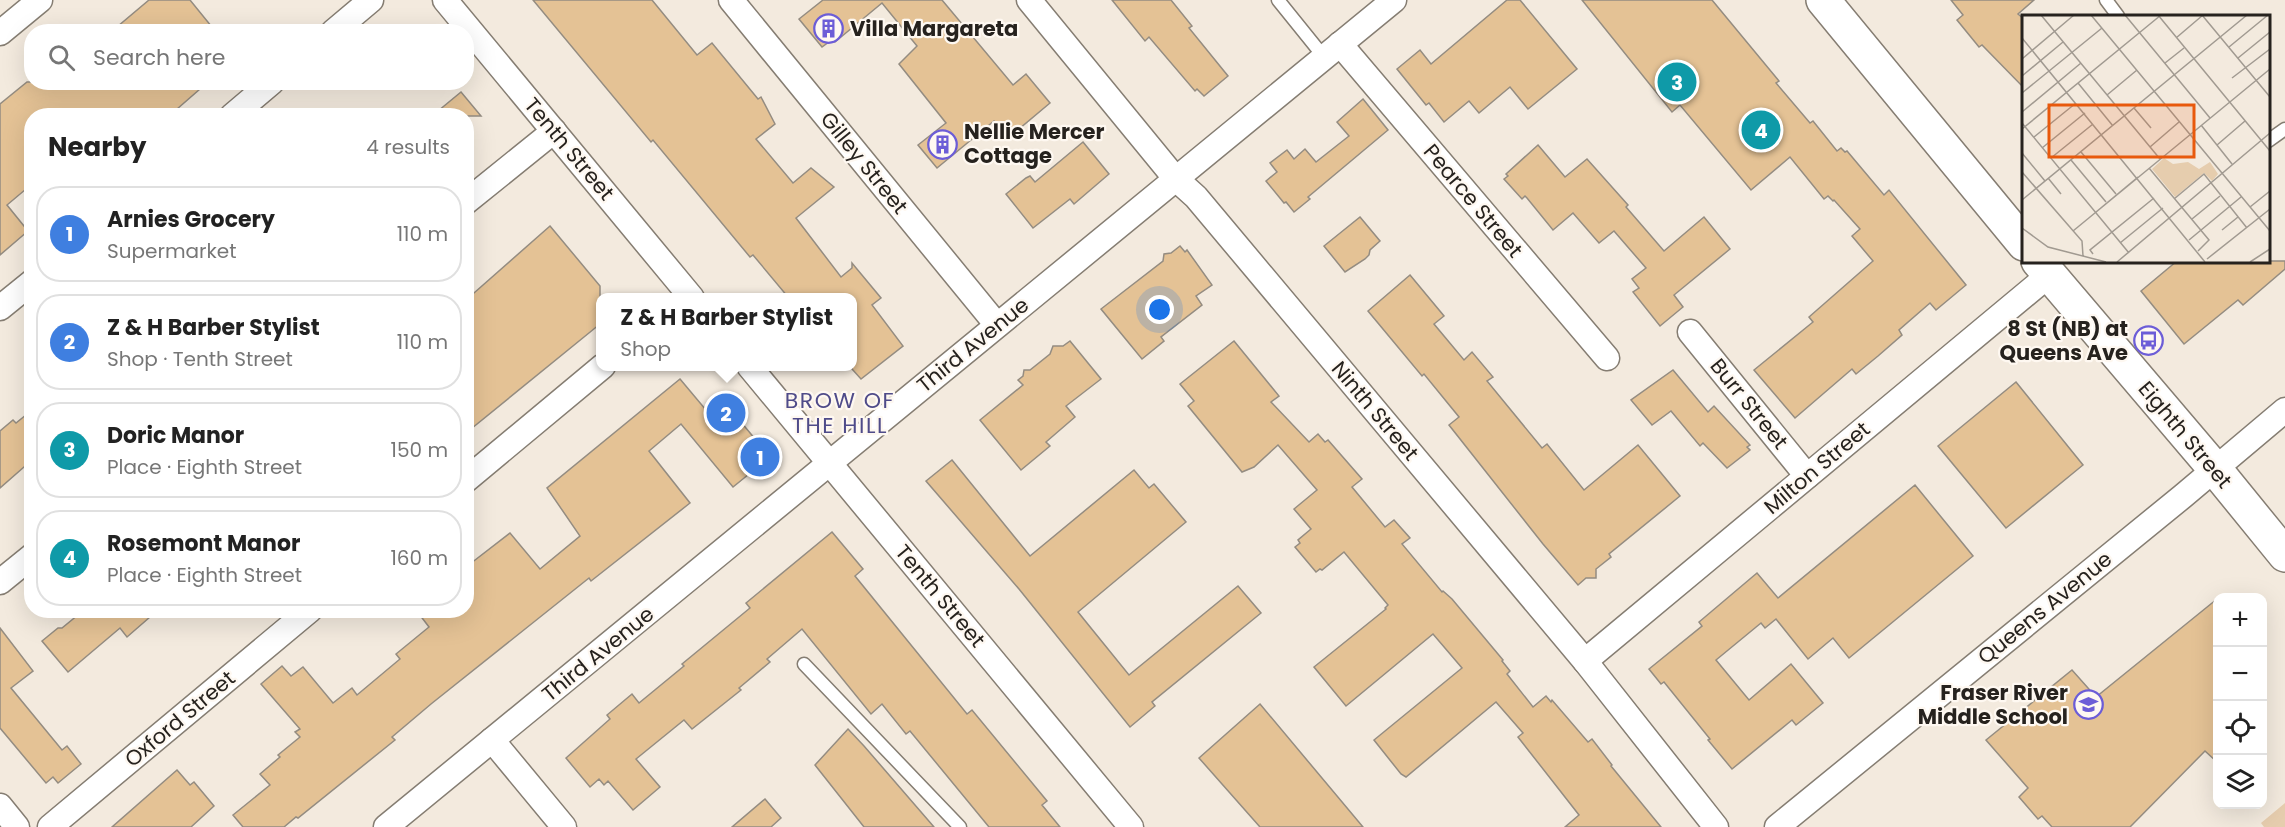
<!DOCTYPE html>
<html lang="en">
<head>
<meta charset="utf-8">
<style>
  :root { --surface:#fff; --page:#f2f2f2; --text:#222; --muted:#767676; --line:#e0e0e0; --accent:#6c5dd7 }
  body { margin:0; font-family:Poppins,sans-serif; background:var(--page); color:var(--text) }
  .controls { position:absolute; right:18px; bottom:18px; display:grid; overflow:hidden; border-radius:12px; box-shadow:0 6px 24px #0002 }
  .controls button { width:54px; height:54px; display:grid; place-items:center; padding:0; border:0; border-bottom:2px solid var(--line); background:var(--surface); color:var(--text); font:30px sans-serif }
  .you { position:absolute; left:1160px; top:310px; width:21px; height:21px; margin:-15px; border:4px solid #fff; border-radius:50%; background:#1a73e8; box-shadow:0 0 0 9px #1a73e833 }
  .badge { display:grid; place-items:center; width:39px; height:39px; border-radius:50%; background:var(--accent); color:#fff; font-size:20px; font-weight:700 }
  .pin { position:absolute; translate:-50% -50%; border:3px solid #fff; box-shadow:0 2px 6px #0006 }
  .popup { position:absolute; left:596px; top:293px; width:261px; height:78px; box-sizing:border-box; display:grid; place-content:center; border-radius:12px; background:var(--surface); filter:drop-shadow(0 2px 4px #0005); font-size:20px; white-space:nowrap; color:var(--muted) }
  .popup b { font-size:22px; color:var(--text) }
  .popup::after { content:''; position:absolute; left:50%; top:100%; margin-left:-12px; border:12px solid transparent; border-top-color:var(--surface) }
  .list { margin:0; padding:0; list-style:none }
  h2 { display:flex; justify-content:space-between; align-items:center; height:78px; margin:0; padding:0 24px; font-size:26px }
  h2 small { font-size:20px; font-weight:400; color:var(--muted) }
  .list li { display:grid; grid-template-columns:39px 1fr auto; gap:18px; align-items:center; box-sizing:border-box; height:96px; margin:0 12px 12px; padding:0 12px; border:2px solid var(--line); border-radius:24px }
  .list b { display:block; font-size:22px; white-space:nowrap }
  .list p { margin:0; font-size:20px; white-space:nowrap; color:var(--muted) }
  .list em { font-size:20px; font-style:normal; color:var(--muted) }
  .icon { flex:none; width:33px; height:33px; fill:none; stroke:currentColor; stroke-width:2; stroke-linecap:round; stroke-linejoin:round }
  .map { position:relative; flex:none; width:2285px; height:827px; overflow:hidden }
  .search { position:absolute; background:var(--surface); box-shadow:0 6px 24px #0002; left:24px; top:24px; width:450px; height:66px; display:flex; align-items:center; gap:15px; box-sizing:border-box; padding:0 21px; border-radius:24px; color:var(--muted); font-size:22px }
  .panel { position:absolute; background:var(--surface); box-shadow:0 6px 24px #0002; left:24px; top:108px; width:450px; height:510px; border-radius:24px }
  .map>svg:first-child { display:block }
  .green { fill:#e6cdae }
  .building { fill:#e4c295; stroke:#948c81; stroke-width:1.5 }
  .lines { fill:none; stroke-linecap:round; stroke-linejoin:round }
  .lane-casing { stroke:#857d72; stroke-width:15 }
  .street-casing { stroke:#857d72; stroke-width:27 }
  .secondary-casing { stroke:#857d72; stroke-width:36 }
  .lane { stroke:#fff; stroke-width:12 }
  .street { stroke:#fff; stroke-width:24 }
  .secondary { stroke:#fff; stroke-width:33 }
  .labels { text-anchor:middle; stroke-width:4.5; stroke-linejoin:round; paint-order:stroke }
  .poi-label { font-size:21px; font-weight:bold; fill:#26221e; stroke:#fef8f1; text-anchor:start }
  .street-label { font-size:21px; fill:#26221e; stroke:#fef8f1 }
  .neighbourhood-label { font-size:22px; letter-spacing:1.5px; fill:#4f4b89; stroke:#fef8f1 }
  .inset-road { fill:none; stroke:#a19a91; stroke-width:1.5 }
  .view { fill:#e8590c; fill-opacity:0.15; stroke:#e8590c; stroke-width:3 }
  .inset-edge { fill:none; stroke:#26221e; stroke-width:3 }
</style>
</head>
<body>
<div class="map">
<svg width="2285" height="827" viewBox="0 0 2285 827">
  <rect width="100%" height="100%" fill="#f3eade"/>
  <!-- green -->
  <path class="green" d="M2285 803V827H2264L2261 823Z"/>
  <!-- building -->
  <g class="building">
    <path d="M149 0H190L216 32H111Z"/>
    <path d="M533 0H652L697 55 712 43 758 99 761 97 775 124 756 139 793 183 811 168 834 187 796 218 841 277 852 268V263L881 298 872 305 903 346 861 379 852 369V297H788L753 255 750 257 653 140 651 142Z"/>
    <path d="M823 0H942L1013 85 1026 74 1050 103 1013 134 1007 126 1002 130 994 121 937 168 918 145 946 123 899 64 917 46 882 3 835 42 833 39 822 47 799 19Z"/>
    <path d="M1112 0H1171L1192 26 1189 28 1228 76 1204 96 1197 89 1195 91 1149 37 1145 41Z"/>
    <path d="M1507 0H1520L1577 69 1528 109 1510 87 1479 113 1469 101 1444 122 1429 103 1426 105 1397 69 1420 50 1431 64Z"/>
    <path d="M1582 0H1712L1779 81 1776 83 1810 123 1813 121 1837 151 1841 148 1845 152 1847 151 1884 195 1889 190 1966 285 1936 310 1930 303 1899 330 1902 335 1878 356 1856 374 1852 369 1795 418 1754 370 1813 322 1809 317 1873 261 1852 236 1860 229 1834 200 1833 201 1828 196 1824 199 1790 157 1751 190 1680 105 1672 112Z"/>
    <path d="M1951 0H2034L2018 14 2024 19V88L1982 45 1979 47 1957 20 1963 15Z"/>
    <path d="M27 82H208L169 116H32V184L7 205 28 231 0 255V104Z"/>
    <path d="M461 92 481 116H432Z"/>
    <path d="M1363 99 1388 130 1308 197 1310 199 1294 212 1286 202 1284 203 1266 181 1277 172 1270 163 1287 150 1294 159 1305 149 1316 162 1349 136 1337 122Z"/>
    <path d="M1083 142 1109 174 1074 204 1070 199 1033 228 1006 194 1026 178 1030 176 1035 182Z"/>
    <path d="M1538 145 1565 177 1587 159 1628 205 1626 207 1664 251 1704 217 1730 249 1674 295 1683 307 1660 326 1633 292 1639 288 1632 279 1646 268 1614 231 1599 243 1573 213 1553 230 1527 198 1525 196 1522 199 1504 179 1508 176 1506 174Z"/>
    <path d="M1360 217 1380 241 1370 250 1369 255 1365 259 1345 272 1324 246Z"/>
    <path d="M550 226 600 286V324L466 433V300Z"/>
    <path d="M1180 246 1185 252 1187 250 1212 285 1196 296 1202 305 1161 337 1164 341 1142 359 1101 309 1163 261 1164 254 1171 253Z"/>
    <path d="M2177 261H2285V269L2243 305 2238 300 2184 344 2141 291Z"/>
    <path d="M1410 275 1444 316 1434 324 1464 360 1472 352 1493 377 1487 381 1542 448 1547 444 1584 490 1638 445 1680 496 1609 554 1611 557 1596 569V578H1586L1578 585 1543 544 1449 425 1459 417 1424 374 1422 376 1368 311Z"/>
    <path d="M1070 341 1101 379 1066 406 1075 417 1046 442 1050 446 1021 470 980 420 1023 385 1018 380 1023 376 1024 370H1030L1050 354 1053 346H1063Z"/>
    <path d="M1234 341 1279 396 1271 402 1309 442 1318 434 1325 442 1328 440 1362 479 1352 487 1385 527 1394 520 1410 538 1402 544 1442 592 1443 591 1452 599 1503 660 1502 661 1510 671 1507 674 1533 707 1546 696 1551 702 1552 700 1588 742 1592 739 1612 765 1611 766 1661 827H1565L1579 815 1518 737 1523 733 1496 702 1406 777 1401 774 1374 740 1462 668 1433 634 1346 706 1314 667 1386 609 1385 608 1388 605 1344 552 1322 570 1320 569 1316 572 1295 547 1300 543 1298 540 1311 529 1294 509 1317 490 1278 445 1254 467 1242 472 1188 406 1194 401 1180 384Z"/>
    <path d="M1673 370 1708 412 1714 406 1750 445 1747 447 1750 450 1727 468 1703 443 1700 446 1671 411 1652 425 1631 400Z"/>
    <path d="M680 379 711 416 726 404 770 457 733 487 681 424 649 451 690 503 591 581 589 578 431 704 392 737 395 740 298 818 296 817 284 827H243L233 815 270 785 260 774 280 757 278 755 300 737 295 732 300 729 261 684 282 666 291 676 303 667 333 703 352 688 357 695 400 659 396 654 429 627 416 610H466V567L510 533 540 569 580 536 547 488Z"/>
    <path d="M2016 382 2083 465 2006 528 1938 446Z"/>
    <path d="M32 410V460L0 488V431L13 420 16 423Z"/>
    <path d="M952 460 1030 556 1134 470 1149 488 1154 484 1186 522 1078 612 1129 675 1238 586 1261 613 1152 702 1155 706 1130 727 1019 589 926 481Z"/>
    <path d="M1915 485 1973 556 1849 658 1833 638 1808 659 1776 619 1765 628 1761 623 1716 660 1749 700 1791 664 1823 703 1796 725 1792 720 1732 769 1708 740 1710 739 1664 682 1661 684 1649 669 1702 626 1699 622 1757 573 1778 598Z"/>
    <path d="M832 532 863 569 855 576 967 714 972 710 1047 801 1042 805 1060 827H989L910 731 906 734 882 704 871 714 802 629 767 659 770 662 739 688 741 690 692 729 684 720 636 759 660 787 633 810 608 781 604 785 599 779 590 787 566 758 610 719 607 715 632 694 639 703 684 666 682 664 750 608 746 603Z"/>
    <path d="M2217 599V762L2205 751 2130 827H2052L2042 816 2038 819 2019 797 2028 788 1986 740 2072 670 2096 697Z"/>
    <path d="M84 610H158L127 637 120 628 68 672 42 641 58 628H62Z"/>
    <path d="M0 628 33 671 11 688 62 750 67 746 81 764 58 783 53 777 46 783 0 728Z"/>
    <path d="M1260 704 1363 827H1260L1199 758Z"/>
    <path d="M848 729 864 746 934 827H864L815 765Z"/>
    <path d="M177 770 190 785 194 782 214 806 191 827H112Z"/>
    <path d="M765 799 781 818 771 827H732Z"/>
  </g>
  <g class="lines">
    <defs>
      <g id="lane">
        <path d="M1278 0 1324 57"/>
        <path d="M2106 0 2118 16"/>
        <path d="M2268 141 2285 129"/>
        <path d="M804 664 960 827"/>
      </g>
      <g id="street">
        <path d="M445 0 692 298"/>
        <path d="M731 0 997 325"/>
        <path d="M1029 0 1175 178 1196 197 1585 661 1716 827"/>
        <path d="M333 32 371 0"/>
        <path d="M0 33 40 0"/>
        <path d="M1340 44 1607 358"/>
        <path d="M232 116 272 82"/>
        <path d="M466 202 554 131"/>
        <path d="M0 308 32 282"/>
        <path d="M1690 332 1807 476"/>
        <path d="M749 366 1131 827"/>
        <path d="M466 480 603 366"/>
        <path d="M0 582 32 556"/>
        <path d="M1585 661 2049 275"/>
        <path d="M492 740 564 827"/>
        <path d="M0 806 17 827"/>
        <path d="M50 827 310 610"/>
        <path d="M386 827 1394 0"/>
        <path d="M1777 827 2183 496 2285 410"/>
      </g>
      <g id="secondary">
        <path d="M1823 0 2024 244"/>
        <path d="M2038 261 2215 469 2285 555"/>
      </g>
    </defs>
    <!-- lane casing -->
    <use href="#lane" class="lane-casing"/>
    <!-- street casing -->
    <use href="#street" class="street-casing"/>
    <!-- secondary casing -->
    <use href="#secondary" class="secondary-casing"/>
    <!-- lane -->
    <use href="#lane" class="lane"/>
    <!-- street -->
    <use href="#street" class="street"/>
    <!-- secondary -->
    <use href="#secondary" class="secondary"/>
  </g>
  <!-- icons -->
  <defs>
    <symbol id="building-ring" viewBox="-11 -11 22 22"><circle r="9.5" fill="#fef8f1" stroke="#6c5dd7" stroke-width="1.5"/><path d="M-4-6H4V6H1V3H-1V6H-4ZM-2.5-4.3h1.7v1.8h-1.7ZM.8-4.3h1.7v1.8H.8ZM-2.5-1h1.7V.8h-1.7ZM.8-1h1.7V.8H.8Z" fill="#6c5dd7"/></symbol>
    <symbol id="bus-ring" viewBox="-11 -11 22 22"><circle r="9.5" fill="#fef8f1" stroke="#6c5dd7" stroke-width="1.5"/><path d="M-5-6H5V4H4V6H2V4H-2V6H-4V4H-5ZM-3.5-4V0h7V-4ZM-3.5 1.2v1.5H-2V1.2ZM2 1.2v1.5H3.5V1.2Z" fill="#6c5dd7"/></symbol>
    <symbol id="school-ring" viewBox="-11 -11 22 22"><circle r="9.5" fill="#fef8f1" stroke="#6c5dd7" stroke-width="1.5"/><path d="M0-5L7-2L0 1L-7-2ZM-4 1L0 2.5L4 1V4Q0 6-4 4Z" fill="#6c5dd7"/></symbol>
  </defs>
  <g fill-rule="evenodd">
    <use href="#building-ring" x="812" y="12" width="33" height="33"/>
    <use href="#building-ring" x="926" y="128" width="33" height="33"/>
    <use href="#bus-ring" x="2132" y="324" width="33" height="33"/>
    <use href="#school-ring" x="2072" y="688" width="33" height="33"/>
  </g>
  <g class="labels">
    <!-- poi labels -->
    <g class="poi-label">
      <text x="850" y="36">Villa Margareta</text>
      <text x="964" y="139">Nellie Mercer<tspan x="964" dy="24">Cottage</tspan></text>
      <text x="2128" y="336" text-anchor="end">8 St (NB) at<tspan x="2128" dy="24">Queens Ave</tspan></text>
      <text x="2068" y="700" text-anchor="end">Fraser River<tspan x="2068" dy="24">Middle School</tspan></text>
    </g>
    <!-- street labels -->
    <g class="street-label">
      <text transform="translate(569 149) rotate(50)" y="7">Tenth Street</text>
      <text transform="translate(864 163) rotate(51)" y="7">Gilley Street</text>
      <text transform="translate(1473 201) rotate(50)" y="7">Pearce Street</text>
      <text transform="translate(973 345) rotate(-39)" y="7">Third Avenue</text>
      <text transform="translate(1749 404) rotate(51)" y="7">Burr Street</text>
      <text transform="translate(1375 411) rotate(50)" y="7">Ninth Street</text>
      <text transform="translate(2185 435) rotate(50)" y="7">Eighth Street</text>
      <text transform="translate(1817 468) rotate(-40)" y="7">Milton Street</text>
      <text transform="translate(940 596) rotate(50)" y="7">Tenth Street</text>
      <text transform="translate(2045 608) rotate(-39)" y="7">Queens Avenue</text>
      <text transform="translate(598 654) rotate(-39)" y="7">Third Avenue</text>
      <text transform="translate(180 719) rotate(-40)" y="7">Oxford Street</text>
    </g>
    <!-- neighbourhood labels -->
    <g class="neighbourhood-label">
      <text x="840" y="408">BROW OF<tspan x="840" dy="25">THE HILL</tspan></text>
    </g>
  </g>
  <!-- overview -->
  <g transform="translate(2022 15)">
    <rect width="248" height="248" fill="#f3eade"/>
    <path d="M142 143 151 149 166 147 177 154 188 147 196 159 190 166 182 158 153 182 130 154Z" fill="#e6cdae"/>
    <path class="inset-road" d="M19 0 138 144M69 0 248 216M103 0 188 103M136 0 248 136M180 0 248 82M0 23 183 247M154 23 181 0M207 32 246 0M216 43 248 17M0 44 52 0M143 48 162 33M0 61 41 27M210 63 248 34M56 68 91 111M0 78 80 13M85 80 115 55M112 93 129 113M0 97 59 48M0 108 107 238M179 110 210 149M0 114 139 0M12 122 54 88M195 130 223 106M128 132 157 107M20 133 63 98M59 137 94 179M0 138 23 166M29 143 71 109M49 145 84 187M127 153 187 225 176 236M0 157 60 226 61 241M26 163 39 179M152 184 182 159 225 213M0 185 225 0M228 192 248 176M74 197 116 162M170 204 198 181M0 213 26 232 84 247M200 215 216 202M51 216 248 54M167 225 219 182M98 228 141 193M71 239 68 235 132 183M185 244 248 194M95 247 248 118M228 247 248 234"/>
    <path class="view" d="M27 90H172V142H27Z"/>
    <rect width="248" height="248" class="inset-edge"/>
  </g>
</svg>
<div class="controls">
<button>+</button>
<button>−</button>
<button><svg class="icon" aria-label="locate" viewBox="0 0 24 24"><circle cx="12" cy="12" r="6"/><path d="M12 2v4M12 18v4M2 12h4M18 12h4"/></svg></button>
<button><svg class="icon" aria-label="layers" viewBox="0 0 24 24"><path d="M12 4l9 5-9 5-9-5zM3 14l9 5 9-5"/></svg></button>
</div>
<div class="you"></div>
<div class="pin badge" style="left:760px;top:457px;background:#3f7fe0">1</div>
<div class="pin badge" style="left:726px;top:413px;background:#3f7fe0">2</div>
<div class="popup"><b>Z &amp; H Barber Stylist</b>Shop</div>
<div class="pin badge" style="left:1677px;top:82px;background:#0f9aa8">3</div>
<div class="pin badge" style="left:1761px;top:130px;background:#0f9aa8">4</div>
<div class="search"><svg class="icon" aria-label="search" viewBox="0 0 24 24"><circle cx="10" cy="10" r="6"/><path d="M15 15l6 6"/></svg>Search here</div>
<section class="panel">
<h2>Nearby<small>4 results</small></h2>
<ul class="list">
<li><span class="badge" style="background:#3f7fe0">1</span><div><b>Arnies Grocery</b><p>Supermarket</p></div><em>110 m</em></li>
<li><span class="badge" style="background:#3f7fe0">2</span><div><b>Z &amp; H Barber Stylist</b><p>Shop · Tenth Street</p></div><em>110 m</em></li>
<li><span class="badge" style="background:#0f9aa8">3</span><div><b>Doric Manor</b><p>Place · Eighth Street</p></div><em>150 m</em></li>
<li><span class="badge" style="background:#0f9aa8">4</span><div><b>Rosemont Manor</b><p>Place · Eighth Street</p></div><em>160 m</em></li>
</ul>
</section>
</div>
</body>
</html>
